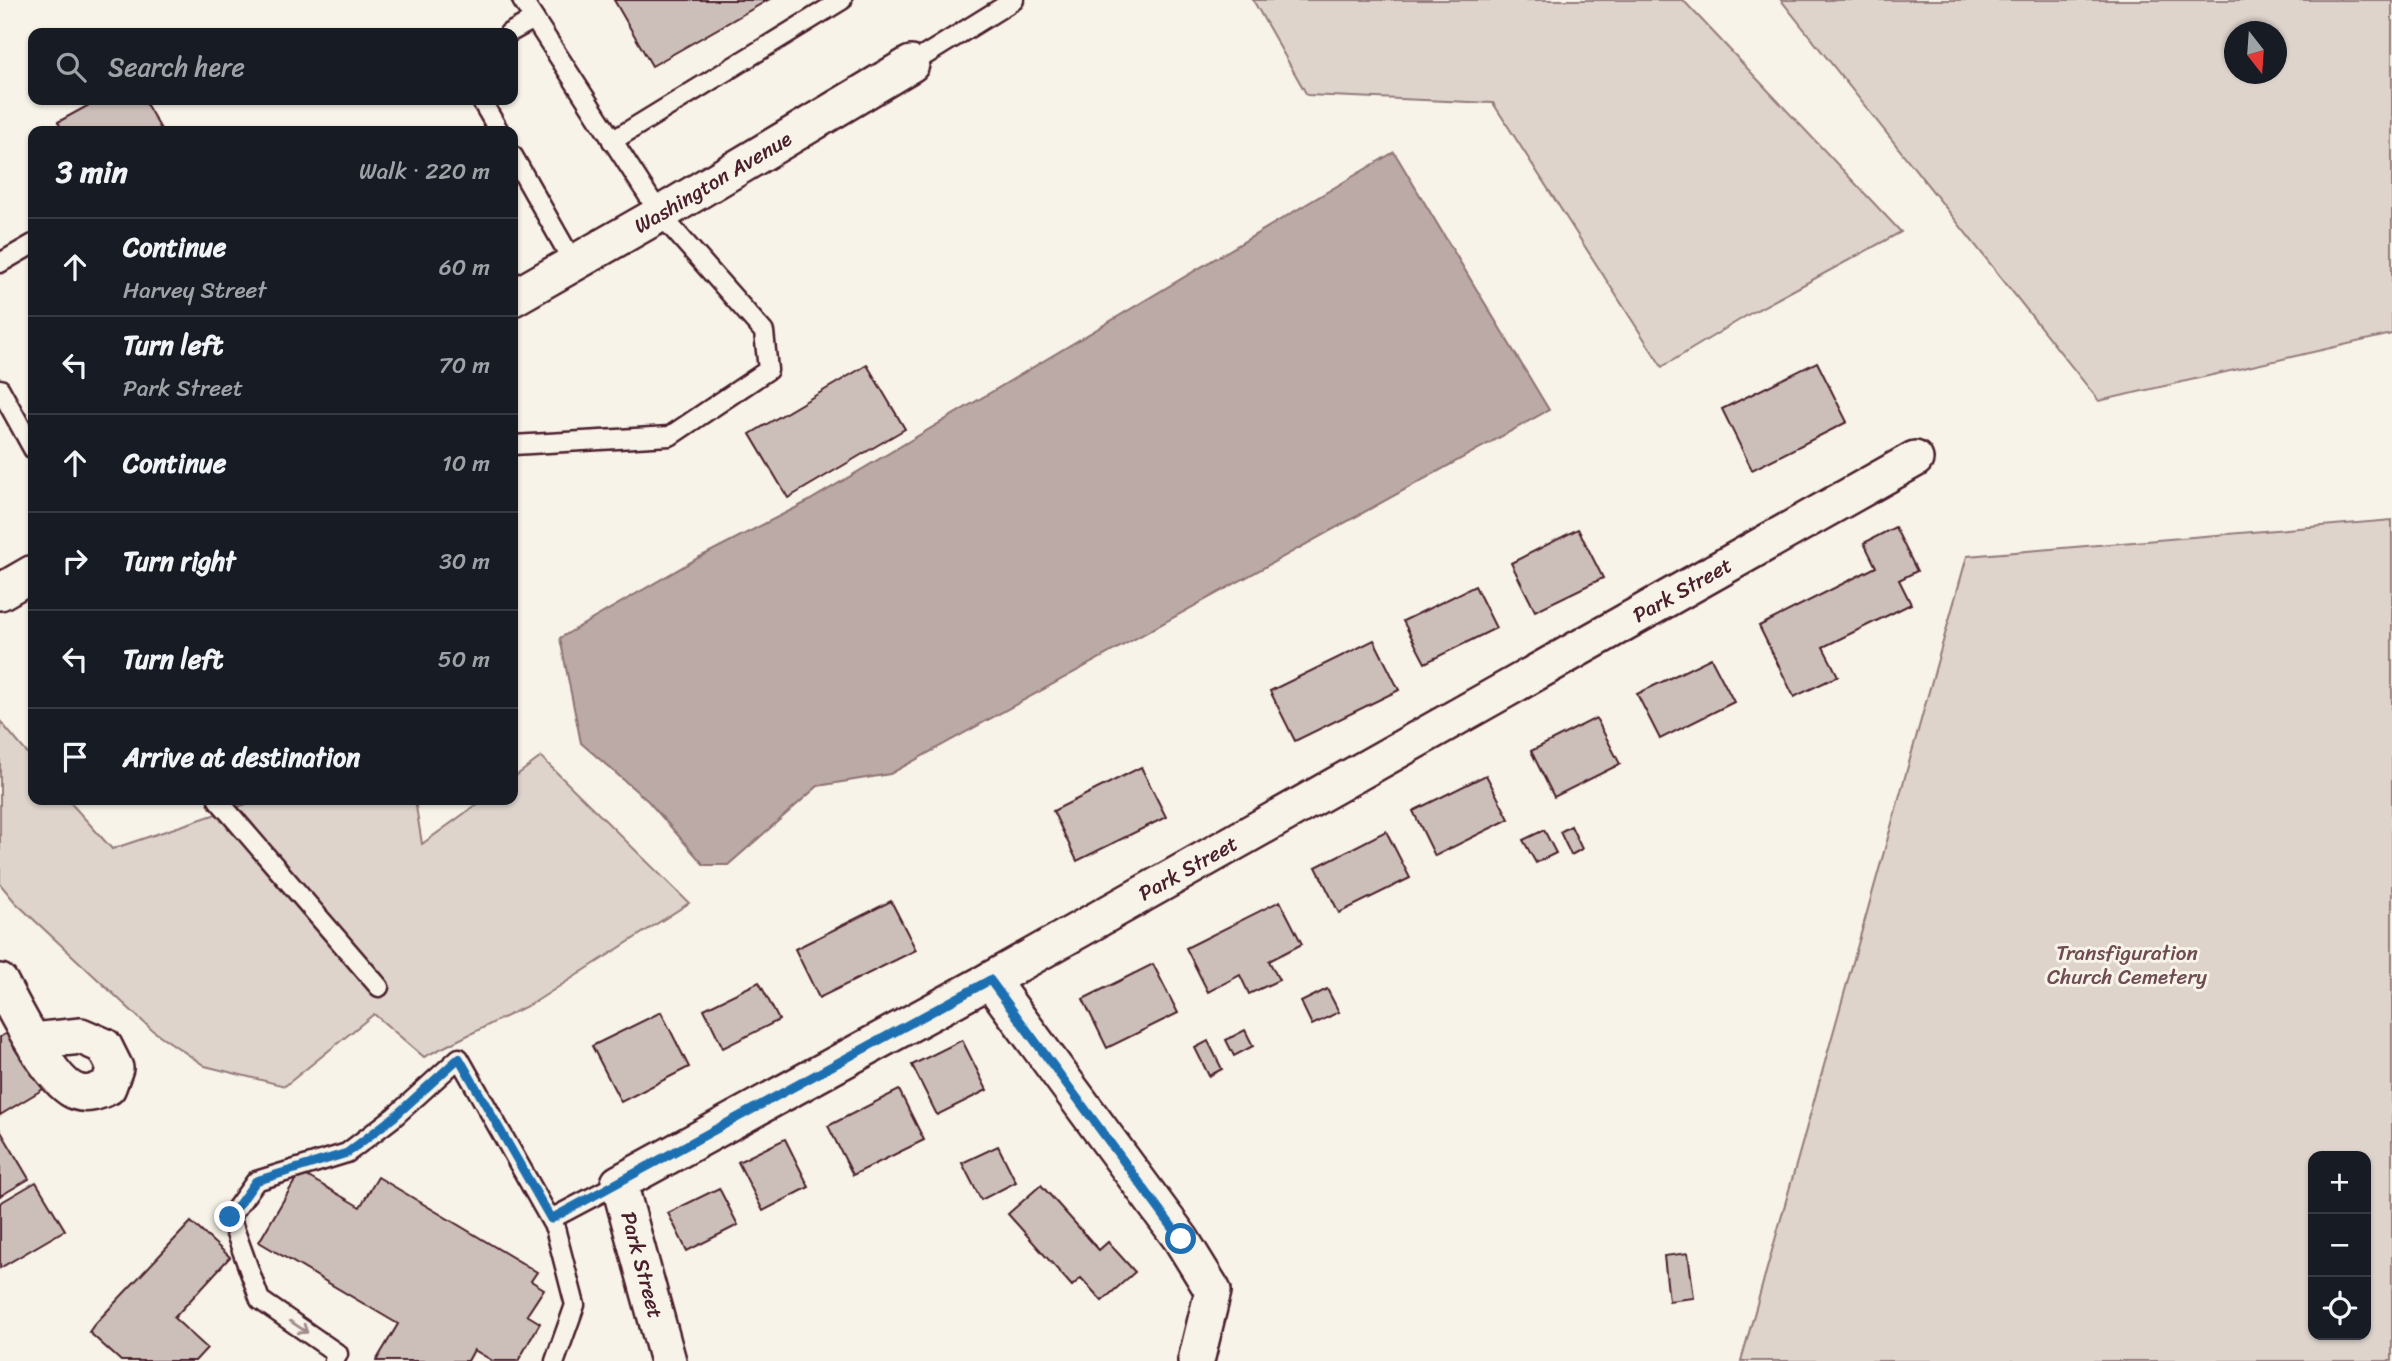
<!DOCTYPE html>
<html lang="en">
<head>
<meta charset="utf-8">
<style>
  :root { --surface:#171b24; --page:#20242c; --text:#f1f3f6; --muted:#9ea1a6; --line:#363941 }
  body { margin:0; font-family:Sriracha,sans-serif; background:var(--page); color:var(--text) }
  .controls { position:absolute; right:21px; bottom:21px; display:grid; overflow:hidden; border-radius:14px; box-shadow:0 2px 5px #0004 }
  .controls button { width:63px; height:63px; display:grid; place-items:center; padding:0; border:0; border-bottom:2px solid var(--line); background:var(--surface); color:var(--text); font:35px sans-serif }
  .compass { position:absolute; left:2224px; top:21px; width:63px; height:63px; border-radius:50%; background:var(--surface); box-shadow:0 2px 5px #0004; rotate:163deg }
  .stop { position:absolute; width:21px; height:21px; margin:-16px; border:5px solid #1f6fb2; border-radius:50%; background:#fff }
  .stop.end { background:#1f6fb2; border-color:#fff; box-shadow:0 2px 7px #0008 }
  .list { margin:0; padding:0; list-style:none }
  h2 { display:flex; justify-content:space-between; align-items:center; height:91px; margin:0; padding:0 28px; font-size:30px }
  h2 small { font-size:23px; font-weight:400; color:var(--muted) }
  .list li { display:grid; grid-template-columns:46px 1fr auto; gap:21px; align-items:center; box-sizing:border-box; height:98px; padding:0 28px; border-top:2px solid var(--line) }
  .list b { display:block; font-size:26px; white-space:nowrap }
  .list p { margin:0; font-size:23px; white-space:nowrap; color:var(--muted) }
  .list em { font-size:23px; font-style:normal; color:var(--muted) }
  .icon { flex:none; width:38px; height:38px; fill:none; stroke:currentColor; stroke-width:2; stroke-linecap:round; stroke-linejoin:round }
  .map { position:relative; flex:none; width:2392px; height:1361px; overflow:hidden }
  .search { position:absolute; background:var(--surface); box-shadow:0 2px 5px #0004; left:28px; top:28px; width:490px; height:77px; display:flex; align-items:center; gap:18px; box-sizing:border-box; padding:0 24px; border-radius:14px; color:var(--muted); font-size:26px }
  .panel { position:absolute; background:var(--surface); box-shadow:0 2px 5px #0004; left:28px; top:126px; width:490px; height:679px; border-radius:14px }
  .map>svg:first-child { display:block }
  .green { fill:#ded4cc; stroke:#947a7c; stroke-width:2; fill-rule:evenodd }
  .water { fill:#bcaaa7; stroke:#8e7275; stroke-width:2 }
  .building { fill:#ccbfb9; stroke:#4a1f2b; stroke-width:2 }
  .lines { fill:none; stroke-linecap:round; stroke-linejoin:round }
  .lane-casing { stroke:#4a1f2b; stroke-width:23 }
  .street-casing { stroke:#4a1f2b; stroke-width:40 }
  .lane { stroke:#f7f3e8; stroke-width:18 }
  .street { stroke:#f7f3e8; stroke-width:35 }
  .oneway { stroke:#a0898a }
  .route { stroke:#1f6fb2; stroke-width:9 }
  .labels { text-anchor:middle; stroke-width:6; stroke-linejoin:round; paint-order:stroke }
  .street-label { font-size:21px; fill:#4a1f2b; stroke:#f7f3e8 }
  .park-label { font-size:21px; fill:#6f4c53; stroke:#f7f3e8 }
</style>
</head>
<body>
<div class="map">
<svg width="2392" height="1361" viewBox="0 0 2392 1361">
  <rect width="100%" height="100%" fill="#f7f3e8"/>
  <filter id="ink" filterUnits="userSpaceOnUse"><feTurbulence type="fractalNoise" baseFrequency=".0143" numOctaves="2"/><feDisplacementMap in="SourceGraphic" scale="14" xChannelSelector="R" yChannelSelector="G"/><feConvolveMatrix kernelMatrix="1 2 1 2 8 2 1 2 1" color-interpolation-filters="sRGB"/></filter>
  <g filter="url(#ink)">
    <!-- green -->
    <g class="green">
      <path d="M1253 0H1683L1901 232 1751 313 1662 367 1493 103 1307 95Z"/>
      <path d="M1781 0H2392V334L2099 401ZM2234 32H2276V74H2234Z"/>
      <path d="M2392 520V1361H1741L1967 556ZM2313 1156H2366V1335H2313Z"/>
      <path d="M0 721 33 760V800H68L112 849 258 800H415L422 844 483 800H513V778L541 757 689 903 535 1002 424 1057 374 1014 285 1086 205 1066 152 1030 15 902 0 884Z"/>
    </g>
    <!-- water -->
    <path class="water" d="M1394 152 1549 410 890 774 818 786 728 865H704L648 801 581 743 560 638 698 558 807 502Z"/>
    <!-- building -->
    <g class="building">
      <path d="M614 0H768L652 66Z"/>
      <path d="M98 100H144L162 131H63L58 122Z"/>
      <path d="M1817 362 1847 422 1752 470 1722 409Z"/>
      <path d="M867 365 905 429 788 498 750 434Z"/>
      <path d="M1895 527 1917 571 1899 580 1911 604 1823 647 1838 676 1794 697 1759 626 1876 567 1864 543Z"/>
      <path d="M1578 529 1603 578 1535 611 1511 563Z"/>
      <path d="M1475 586 1496 628 1425 663 1403 621Z"/>
      <path d="M1374 640 1399 690 1295 741 1270 691Z"/>
      <path d="M1711 658 1734 702 1660 739 1637 694Z"/>
      <path d="M1596 718 1620 764 1554 797 1531 751Z"/>
      <path d="M1141 767 1166 817 1077 861 1053 811Z"/>
      <path d="M1486 775 1509 819 1435 856 1413 811Z"/>
      <path d="M1571 826 1582 849 1571 855 1560 832Z"/>
      <path d="M1544 830 1556 853 1536 863 1523 840Z"/>
      <path d="M1386 831 1410 878 1339 913 1316 867Z"/>
      <path d="M891 901 916 950 819 998 795 949Z"/>
      <path d="M1280 901 1302 944 1269 961 1279 980 1249 994 1240 975 1208 992 1186 948Z"/>
      <path d="M1153 964 1178 1013 1107 1048 1083 999Z"/>
      <path d="M759 982 779 1020 723 1048 704 1009Z"/>
      <path d="M1327 989 1339 1012 1312 1025 1301 1002Z"/>
      <path d="M661 1012 689 1067 621 1102 592 1046Z"/>
      <path d="M1245 1030 1253 1046 1234 1056 1226 1040Z"/>
      <path d="M10 1031 45 1088 0 1115V1037Z"/>
      <path d="M962 1040 987 1090 937 1115 912 1065Z"/>
      <path d="M1208 1041 1222 1069 1209 1076 1195 1048Z"/>
      <path d="M899 1090 924 1140 853 1175 828 1126Z"/>
      <path d="M0 1130 29 1179 0 1196Z"/>
      <path d="M785 1139 809 1187 763 1211 738 1162Z"/>
      <path d="M998 1146 1016 1182 981 1200 962 1163Z"/>
      <path d="M300 1172 360 1207 378 1177 537 1272 531 1281 544 1289 527 1315 540 1323 518 1361H493L474 1350 468 1361H376L398 1324 259 1242Z"/>
      <path d="M36 1182 65 1230 0 1268V1203Z"/>
      <path d="M1041 1185 1099 1250 1108 1242 1135 1272 1102 1301 1081 1278 1072 1286 1008 1214Z"/>
      <path d="M719 1188 738 1225 687 1251 668 1213Z"/>
      <path d="M191 1222 230 1257 174 1318 207 1348 195 1361H121L89 1332 94 1325Z"/>
      <path d="M1688 1253 1694 1298 1669 1301 1664 1256Z"/>
    </g>
    <g class="lines">
      <defs>
        <g id="lane">
          <path d="M509 33 534 19"/>
          <path d="M911 64 1014 0"/>
          <path d="M481 100 499 131"/>
          <path d="M612 141 842 0"/>
          <path d="M513 156 573 262"/>
          <path d="M0 263 33 244"/>
          <path d="M0 389 33 449"/>
          <path d="M513 445 670 436 768 370 764 332 660 214 522 0"/>
          <path d="M218 800 379 987"/>
          <path d="M551 1219 619 1183"/>
          <path d="M334 1361 338 1354 260 1300 230 1217 256 1181 347 1153 394 1117 459 1058 555 1228 575 1305 555 1361"/>
        </g>
        <g id="street">
          <path id="s1" d="M513 298 660 214 911 64"/>
          <path d="M0 592 33 573"/>
          <path d="M990 980 1181 1239 1213 1291 1196 1361"/>
          <path d="M0 982C14 1008 51 1084 77 1092 89 1096 98 1091 108 1087L115 1068 104 1046 81 1036 33 1041"/>
          <path id="s2" d="M668 1361 619 1183 990 980 1915 459"/>
        </g>
      </defs>
      <!-- lane casing -->
      <use href="#lane" class="lane-casing"/>
      <!-- street casing -->
      <use href="#street" class="street-casing"/>
      <!-- lane -->
      <use href="#lane" class="lane"/>
      <!-- street -->
      <use href="#street" class="street"/>
    </g>
    <!-- one-way arrows -->
    <defs><path id="oneway-shaft" d="M-6 0H5M1.5-3L5.5 0L1.5 3" fill="none" stroke-width="1.6" stroke-linecap="round" stroke-linejoin="round" transform="scale(1.75)"/></defs>
    <use class="oneway" href="#oneway-shaft" transform="translate(299 1327) rotate(34)"/>
  </g>
  <g class="lines" filter="url(#ink)">
    <!-- route -->
    <path class="route" d="M230 1217 256 1181 347 1153 394 1117 459 1058 551 1219 990 980 1181 1239"/>
  </g>
  <g class="labels">
    <!-- street labels -->
    <g class="street-label">
      <text dy="7" stroke="none"><textPath href="#s1" startOffset="231">Washington Avenue</textPath></text>
      <text dy="7" stroke="none"><textPath href="#s2" startOffset="1402">Park Street</textPath></text>
      <text dy="7" stroke="none"><textPath href="#s2" startOffset="835">Park Street</textPath></text>
      <text transform="translate(642 1265) rotate(75)" y="7">Park Street</text>
    </g>
    <!-- park labels -->
    <g class="park-label">
      <text x="2127" y="960">Transfiguration<tspan x="2127" dy="24">Church Cemetery</tspan></text>
    </g>
  </g>
</svg>
<div class="controls">
<button>+</button>
<button>−</button>
<button><svg class="icon" aria-label="locate" viewBox="0 0 24 24"><circle cx="12" cy="12" r="6"/><path d="M12 2v4M12 18v4M2 12h4M18 12h4"/></svg></button>
</div>
<svg class="compass" viewBox="-18 -18 36 36"><path d="M0-13l5 13h-10z" fill="#e53935"/><path d="M0 13l5-13h-10z" fill="#9ea1a6"/></svg>
<div class="stop" style="left:1181px;top:1239px"></div>
<div class="stop end" style="left:230px;top:1217px"></div>
<div class="search"><svg class="icon" aria-label="search" viewBox="0 0 24 24"><circle cx="10" cy="10" r="6"/><path d="M15 15l6 6"/></svg>Search here</div>
<section class="panel">
<h2>3 min<small>Walk · 220 m</small></h2>
<ul class="list">
<li><svg class="icon" aria-label="ahead" viewBox="0 0 24 24"><path d="M12 20V5M6 11l6-6 6 6"/></svg><div><b>Continue</b><p>Harvey Street</p></div><em>60 m</em></li>
<li><svg class="icon" aria-label="left" viewBox="0 0 24 24"><path d="M17 20v-9H6M10 6l-5 5 5 5"/></svg><div><b>Turn left</b><p>Park Street</p></div><em>70 m</em></li>
<li><svg class="icon" aria-label="ahead" viewBox="0 0 24 24"><path d="M12 20V5M6 11l6-6 6 6"/></svg><div><b>Continue</b></div><em>10 m</em></li>
<li><svg class="icon" aria-label="right" viewBox="0 0 24 24"><path d="M7 20v-9h11M14 6l5 5-5 5"/></svg><div><b>Turn right</b></div><em>30 m</em></li>
<li><svg class="icon" aria-label="left" viewBox="0 0 24 24"><path d="M17 20v-9H6M10 6l-5 5 5 5"/></svg><div><b>Turn left</b></div><em>50 m</em></li>
<li><svg class="icon" aria-label="arrive" viewBox="0 0 24 24"><path d="M6 21V4h12l-3 4 3 4H6"/></svg><div><b>Arrive at destination</b></div></li>
</ul>
</section>
</div>
</body>
</html>
